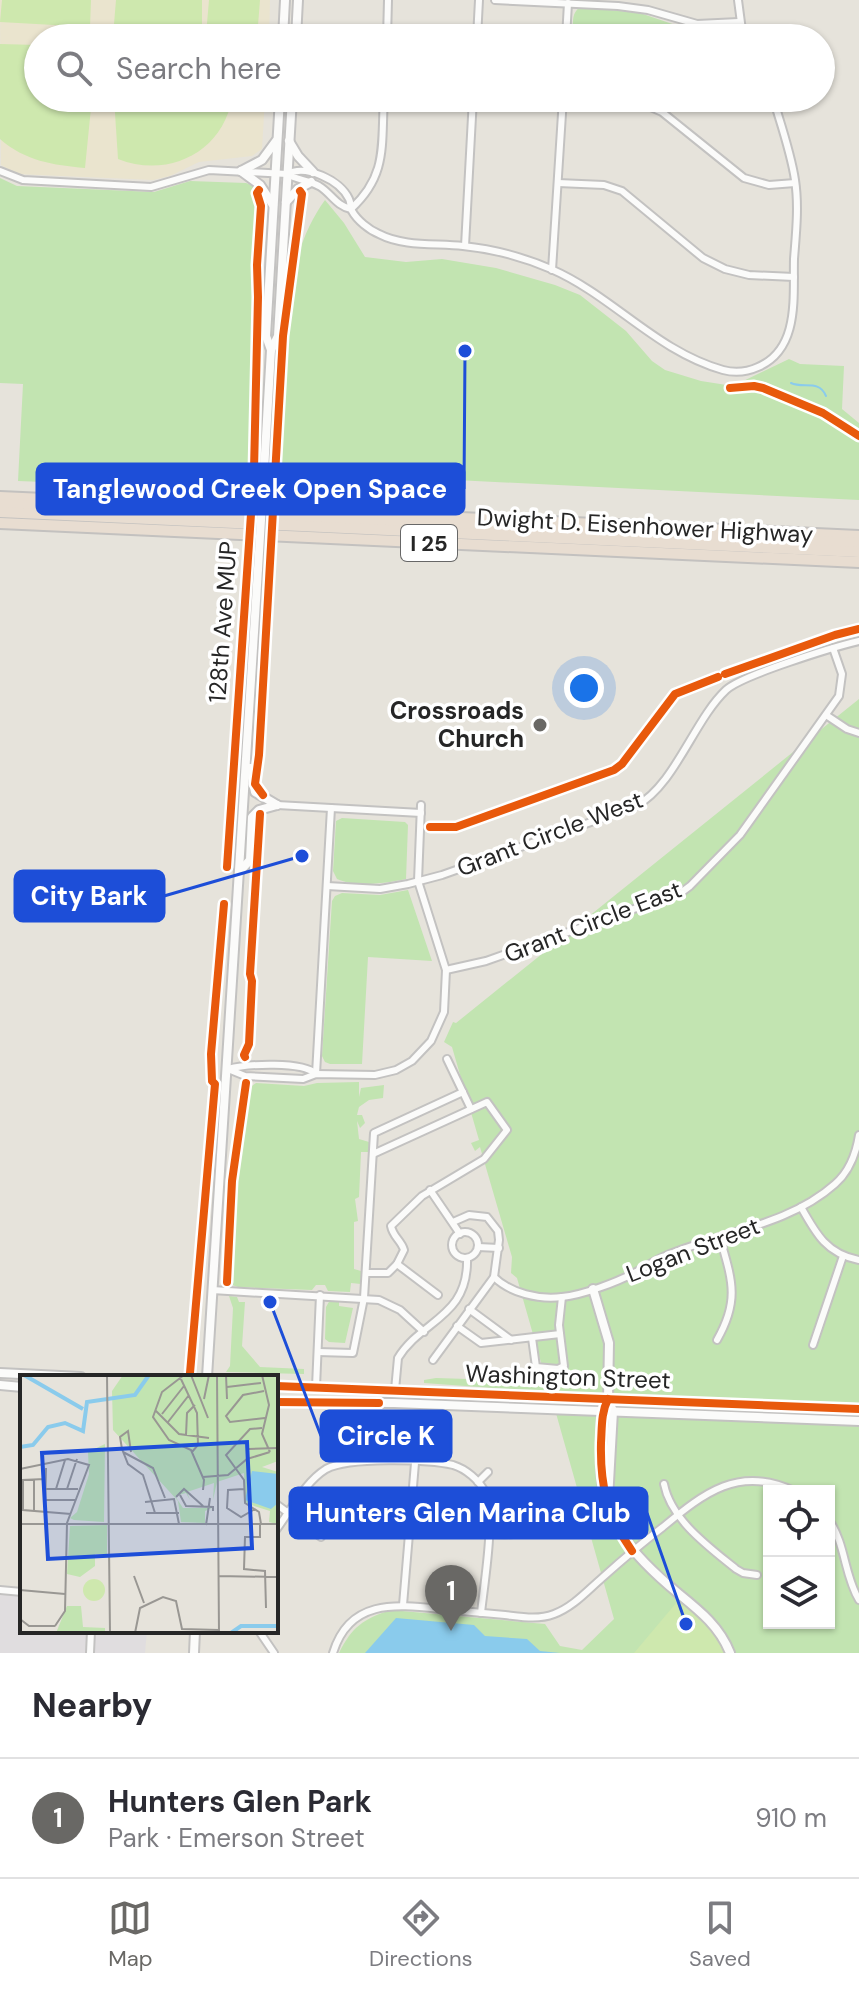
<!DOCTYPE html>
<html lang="en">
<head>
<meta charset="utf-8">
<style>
  :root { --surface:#fff; --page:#f2f2f3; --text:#2b2b33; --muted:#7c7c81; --line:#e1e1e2; --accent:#696865 }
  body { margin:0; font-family:"DM Sans",sans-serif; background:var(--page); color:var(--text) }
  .controls { position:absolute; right:24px; bottom:24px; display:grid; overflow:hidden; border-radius:0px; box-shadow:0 2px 6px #0004 }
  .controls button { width:72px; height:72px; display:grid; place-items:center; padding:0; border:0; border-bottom:2px solid var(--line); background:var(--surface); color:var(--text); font:40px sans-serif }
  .you { position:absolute; left:584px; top:688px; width:28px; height:28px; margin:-20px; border:6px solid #fff; border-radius:50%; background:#1a73e8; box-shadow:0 0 0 12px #1a73e833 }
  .badge { display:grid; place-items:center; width:52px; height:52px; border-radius:50%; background:var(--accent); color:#fff; font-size:26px; font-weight:700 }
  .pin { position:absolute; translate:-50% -66px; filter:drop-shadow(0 2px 4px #0008) }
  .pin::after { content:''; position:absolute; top:42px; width:28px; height:24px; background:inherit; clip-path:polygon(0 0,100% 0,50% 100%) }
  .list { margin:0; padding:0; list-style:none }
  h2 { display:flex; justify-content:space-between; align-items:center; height:104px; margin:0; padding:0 32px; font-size:34px }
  h2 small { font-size:26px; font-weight:400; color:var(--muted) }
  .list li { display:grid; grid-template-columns:52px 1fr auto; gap:24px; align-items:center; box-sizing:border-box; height:120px; padding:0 32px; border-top:2px solid var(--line) }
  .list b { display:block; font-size:30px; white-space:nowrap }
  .list p { margin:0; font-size:26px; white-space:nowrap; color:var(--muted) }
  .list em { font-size:26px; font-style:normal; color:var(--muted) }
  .icon { flex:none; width:44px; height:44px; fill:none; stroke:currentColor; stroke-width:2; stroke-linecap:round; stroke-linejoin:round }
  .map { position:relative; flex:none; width:859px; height:1653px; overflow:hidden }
  .search { position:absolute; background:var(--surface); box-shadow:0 2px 6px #0004; left:24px; right:24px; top:24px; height:88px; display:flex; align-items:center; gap:20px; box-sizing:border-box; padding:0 28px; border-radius:44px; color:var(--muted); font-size:30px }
  .sheet { height:224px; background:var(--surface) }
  nav { display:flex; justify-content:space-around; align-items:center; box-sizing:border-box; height:112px; border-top:2px solid var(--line); background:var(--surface); font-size:22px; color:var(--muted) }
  nav a { display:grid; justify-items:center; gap:4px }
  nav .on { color:var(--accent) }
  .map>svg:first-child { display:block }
  .industrial { fill:#e0dddf }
  .education { fill:#eae4ce }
  .green { fill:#c2e4b1; fill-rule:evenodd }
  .pitch { fill:#cee8ae }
  .water { fill:#8acbec }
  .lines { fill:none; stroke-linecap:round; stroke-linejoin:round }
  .stream { stroke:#8acbec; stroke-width:2 }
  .street-casing { stroke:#c3c2c1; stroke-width:10 }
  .secondary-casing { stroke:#c3c2c1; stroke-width:12 }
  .highway-casing { stroke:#c3c1bf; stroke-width:14 }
  .street { stroke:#fbfbfa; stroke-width:6 }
  .secondary { stroke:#fbfbfa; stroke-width:8 }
  .highway { stroke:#e8ddd1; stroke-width:10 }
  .secondary-bridge-casing { stroke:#c3c2c1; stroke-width:12; stroke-linecap:butt }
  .secondary-bridge { stroke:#fbfbfa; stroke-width:8 }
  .cycleway-casing { stroke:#fff; stroke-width:13 }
  .cycleway { stroke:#e8590c; stroke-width:8 }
  .poi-dot { fill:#696865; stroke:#fff; stroke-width:3 }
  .labels { text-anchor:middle; stroke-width:7; stroke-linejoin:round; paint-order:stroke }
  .shield { fill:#fff; stroke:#676767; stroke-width:2 }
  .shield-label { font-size:22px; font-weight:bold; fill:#262626 }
  .street-label { font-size:24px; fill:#262626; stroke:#fff }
  .poi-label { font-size:24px; font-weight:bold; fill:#262626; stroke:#fff; text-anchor:end }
  .inset-river { fill:none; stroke:#8acbec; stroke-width:4 }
  .inset-road { fill:none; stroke:#999793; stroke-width:2 }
  .view { fill:#1d4ed8; fill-opacity:0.15; stroke:#1d4ed8; stroke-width:4 }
  .inset-edge { fill:none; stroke:#262626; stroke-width:4 }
  .leader { fill:none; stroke:#1d4ed8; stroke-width:3 }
  .callout-dot { fill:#1d4ed8; stroke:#fff; stroke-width:3 }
  .callout { fill:#1d4ed8; stroke:#1d4ed8; stroke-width:3 }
  .callout-label { font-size:26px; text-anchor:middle; font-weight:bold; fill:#fff }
</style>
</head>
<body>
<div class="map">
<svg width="859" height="1653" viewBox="0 0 859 1653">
  <rect width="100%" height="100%" fill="#e6e3db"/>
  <!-- industrial -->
  <path class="industrial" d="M0 1592 22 1593V1631H147L145 1653H0Z"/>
  <!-- education -->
  <path class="education" d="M0 0H270L269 38H38V98H265L262 149 252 156 199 162 170 176 153 180 17 174 1 165Z"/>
  <!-- green -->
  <g class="green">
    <path d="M584 5 589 8 640 13 690 30 687 38H573C574 23 569 12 584 5Z"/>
    <path d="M0 178 17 186 154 192 190 181 246 183 257 187 256 192 262 193 266 206 255 335 248 490 18 481 23 384 0 383Z"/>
    <path d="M325 200 344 223 365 257 406 262 442 259 496 268 555 285 580 295 626 331 652 361 665 370 701 381 733 386 789 359 800 364 844 366 842 409 859 423V500L276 471 287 327C292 310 292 294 294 276 298 249 309 222 325 200Z"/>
    <path d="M859 699V1653H339C352 1627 363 1619 391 1610L545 1624 560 1646 582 1650 614 1619 550 1392 424 1383V1380L436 1378 500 1380 506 1386 511 1380 547 1382 546 1380 516 1378 520 1374 525 1376 544 1373 517 1278 511 1273 512 1257 480 1147 475 1151 471 1143 479 1140 452 1047 444 1042 453 1022 456 1023ZM769 1491H829V1623H769Z"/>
    <path d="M342 818 405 822 408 825 406 879C385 883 357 888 337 879L333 871 336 821Z"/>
    <path d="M408 890 432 961 368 957 362 1064H330L325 1062 322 1056 332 901 335 896 342 893 380 895Z"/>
    <path d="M359 1082V1097L361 1088 384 1085 383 1098 369 1100 359 1107 357 1115H362L365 1123 360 1128 357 1121 359 1139 369 1142V1152H361L359 1197 355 1199 358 1221 354 1222V1269L361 1271V1284L351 1283 350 1292 328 1291 325 1285H316L312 1290 238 1287 229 1284 234 1184 244 1137 246 1090 256 1083 304 1086 317 1083Z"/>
    <path d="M229 1296 237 1297 239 1302H245L242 1346 260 1367 304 1369V1374L226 1372 230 1366 233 1308Z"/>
    <path d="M330 1300 339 1301V1306L353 1308 345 1343 329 1342 325 1339 326 1307Z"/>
  </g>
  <!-- pitch -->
  <g class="pitch">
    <path d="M2 0H91L90 27 0 22Z"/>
    <path d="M116 0H202V28L114 24Z"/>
    <path d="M209 0H260L257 38 206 35Z"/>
    <path d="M0 44 38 45V98H92L85 168C53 165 25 161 0 139Z"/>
    <path d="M114 98H232C223 152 168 179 118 159Z"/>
    <path d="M682 1596 708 1618 730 1653H634Z"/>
  </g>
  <!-- water -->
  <path class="water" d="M396 1618 474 1625 485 1636 527 1639 540 1651 560 1653H365Z"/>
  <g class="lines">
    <!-- stream -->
    <path class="stream" d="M791 383C803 389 819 379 826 396"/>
    <defs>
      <g id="street">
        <path d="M495 0 618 6 648 10 697 24 739 22"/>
        <path d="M738 0 743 38"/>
        <path d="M387 38 388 0"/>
        <path d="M477 38 479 0"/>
        <path d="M566 38 568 3"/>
        <path d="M630 98 662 112 744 178 769 185 795 183"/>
        <path d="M0 171 23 180 151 187 209 170 287 174C306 164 340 180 349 199 351 203 350 207 352 211 357 220 369 230 379 234 404 247 436 243 463 246 493 249 523 257 551 269 613 296 656 351 723 370 734 373 747 372 758 367 800 349 793 297 794 259 796 233 799 206 795 180 791 153 781 125 773 98"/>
        <path d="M287 174C297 180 308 180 319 186 331 193 336 206 351 209"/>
        <path d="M558 183 604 185 622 191 703 258 725 269 749 275 794 277"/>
        <path d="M351 209C388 175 381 145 384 98"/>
        <path d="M465 246 473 98"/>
        <path d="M552 270 563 98"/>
        <path d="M826 715 847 729 859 733"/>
        <path d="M277 805 421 813"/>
        <path d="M327 886 380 889 408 884 442 875 636 806C675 785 694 720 726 690 742 675 834 647 859 641"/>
        <path d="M446 970 486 961 682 892 690 886 740 835 839 696 842 674 833 648"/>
        <path d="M447 1059 471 1109"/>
        <path d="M228 1069 245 1076 303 1079 316 1074 375 1075 396 1070 412 1061 431 1041 444 1012 446 970 418 881 421 805"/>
        <path d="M228 1069C247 1064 303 1061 316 1074"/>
        <path d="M316 1074 331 808"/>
        <path d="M430 1190 460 1234"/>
        <path d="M801 1207C816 1234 827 1254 859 1260"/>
        <circle cx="465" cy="1245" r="13"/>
        <path d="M478 1247 499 1248"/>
        <path d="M397 1264 438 1295"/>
        <path d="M366 1273H388L397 1264 404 1250C401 1240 393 1237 391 1226L422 1196 484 1159 507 1130 487 1102 373 1154"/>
        <path d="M494 1277C510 1293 539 1300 562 1297 583 1295 617 1282 636 1272 645 1267 654 1261 663 1257 720 1232 788 1226 835 1184 850 1171 856 1154 859 1135"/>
        <path d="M212 1290 379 1300 400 1310 424 1332"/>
        <path d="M469 1309 511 1340"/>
        <path d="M457 1326 481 1343 560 1334"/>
        <path d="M532 1338 536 1367 558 1369 564 1366 559 1325 562 1297"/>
        <path d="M717 1340C740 1300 732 1280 720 1238"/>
        <path d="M813 1345 843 1256"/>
        <path d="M318 1352 353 1353 364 1298 374 1133 463 1092"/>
        <path d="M433 1360 494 1277 499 1240 498 1231 487 1217 469 1215 453 1222"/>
        <path d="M316 1387 320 1295"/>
        <path d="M395 1390 398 1358C421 1320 469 1317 467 1258"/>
        <path d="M478 1482 488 1472"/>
        <path d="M664 1484C671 1520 709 1547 736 1569L743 1573 757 1575"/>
        <path d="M276 1504 321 1537"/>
        <path d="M829 1520C846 1545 844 1575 859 1600"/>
        <path d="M276 1530C291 1510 305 1482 326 1469 348 1457 427 1459 453 1465 466 1469 479 1480 485 1492 496 1515 484 1584 481 1613"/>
        <path d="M488 1534C530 1536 529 1533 556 1503"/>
        <path d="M0 1590 22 1592"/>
        <path d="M403 1605 415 1463"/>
        <path d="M259 1631 274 1653"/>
        <path d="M90 1653 91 1631"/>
        <path d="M333 1653C349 1600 394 1604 439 1609 461 1611 483 1613 505 1615 522 1617 538 1620 554 1614 573 1607 587 1591 602 1578 622 1560 642 1543 663 1527 704 1493 739 1465 794 1491"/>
      </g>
      <g id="secondary">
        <path d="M283 38 285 0"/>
        <path d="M296 38 298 0"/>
        <path d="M289 141 298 156 313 172"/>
        <path d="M241 171 262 160 276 141"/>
        <path d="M241 171 260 185 273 205"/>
        <path d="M286 202 298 189 311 182"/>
        <path d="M271 350 266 336 280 98"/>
        <path d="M264 471 271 350 278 336 292 98"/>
        <path d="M250 768 255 792 277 805"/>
        <path d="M240 871 250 860 252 817 259 810 277 805"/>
        <path d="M593 1289 609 1343 608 1399 613 1411 608 1500"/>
        <path d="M0 1373 81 1377"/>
        <path d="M207 1377 258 569"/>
        <path d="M0 1385 22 1387"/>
        <path d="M276 1386 859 1409"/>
        <path d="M276 1402 394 1403 859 1421"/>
        <path d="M604 1407C600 1421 601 1440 601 1455 598 1519 633 1556 679 1594 700 1611 720 1627 730 1653"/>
        <path d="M194 1653 195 1631"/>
      </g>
      <g id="highway">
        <path d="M0 497 859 536"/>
        <path d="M0 504 859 543"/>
        <path d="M0 512 859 552"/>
        <path d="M0 523 859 562"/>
      </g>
    </defs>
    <!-- street casing -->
    <use href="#street" class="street-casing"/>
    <!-- secondary casing -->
    <use href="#secondary" class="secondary-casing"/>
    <!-- highway casing -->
    <use href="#highway" class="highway-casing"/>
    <!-- street -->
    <use href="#street" class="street"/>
    <!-- secondary -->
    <use href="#secondary" class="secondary"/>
    <!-- highway -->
    <use href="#highway" class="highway"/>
    <defs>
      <path id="secondary-bridge" d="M258 569 264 471"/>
    </defs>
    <!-- secondary-bridge casing -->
    <use href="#secondary-bridge" class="secondary-bridge-casing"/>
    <!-- secondary-bridge -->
    <use href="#secondary-bridge" class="secondary-bridge"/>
    <defs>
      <g id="cycleway">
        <path d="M730 388 754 386 763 388 823 413 859 436"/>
        <path d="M725 674 835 635 859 629"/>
        <path d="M263 795 255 784 259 755 283 336 302 194 300 191"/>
        <path d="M430 827H456L614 770 622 764 675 694 718 677"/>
        <path d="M227 867 254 470 258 297 257 265 261 206 257 193 259 190"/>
        <path d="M245 1057 244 1055 249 1044 252 981 250 974 260 814"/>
        <path d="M227 1282 232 1181 246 1083"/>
        <path d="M190 1373 215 1084 212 1081 211 1054 224 904"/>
        <path d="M276 1386 859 1409"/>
        <path d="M608 1399C601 1413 602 1427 601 1443 600 1486 607 1515 632 1551"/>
        <path d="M276 1402 379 1403"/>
      </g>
    </defs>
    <!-- cycleway casing -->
    <use href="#cycleway" class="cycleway-casing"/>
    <!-- cycleway -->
    <use href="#cycleway" class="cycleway"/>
  </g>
  <!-- markers -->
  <circle class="poi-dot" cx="540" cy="725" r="8"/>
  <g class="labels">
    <!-- shield labels -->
    <rect class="shield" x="401" y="525" width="56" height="36" rx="6"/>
    <g class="shield-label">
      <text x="429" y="551">I 25</text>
    </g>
    <!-- street labels -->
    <g class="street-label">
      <text transform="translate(645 526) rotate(3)" y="8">Dwight D. Eisenhower Highway</text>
      <text transform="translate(223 622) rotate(-86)" y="8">128th Ave MUP</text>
      <text transform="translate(550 834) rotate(-21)" y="8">Grant Circle West</text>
      <text transform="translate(593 922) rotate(-21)" y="8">Grant Circle East</text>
      <text transform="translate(693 1250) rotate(-21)" y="8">Logan Street</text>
      <text transform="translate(568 1377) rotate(2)" y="8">Washington Street</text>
    </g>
    <!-- poi labels -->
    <g class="poi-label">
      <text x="524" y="719">Crossroads<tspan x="524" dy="28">Church</tspan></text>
    </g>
  </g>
  <!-- overview -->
  <g transform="translate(20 1375)">
    <rect width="258" height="258" fill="#e6e3db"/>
    <path d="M103 0H258V86L242 92 258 97 257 149 249 147 250 136 225 128 224 98 197 107 193 125 194 108 167 117 170 125 166 118 155 121 163 133H192L185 136V148L161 147 158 126 93 55 92 16ZM85 69 84 147 54 145 50 143 57 137 69 99 68 77ZM87 150V179H75V191L60 202 47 199 50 151ZM47 231H61L63 252 85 253V258H36Z" fill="#c2e4b1"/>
    <path d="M63 215a11 11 0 1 1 22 0a11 11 0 1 1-22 0Z" fill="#cee8ae"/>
    <path d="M232 96 258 99V128L251 134 225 125Z" fill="#8acbec"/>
    <path class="inset-river" d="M4 0 63 34M0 72 13 70 28 52 45 48 63 56 67 27 115 20 129 0M211 258 221 251H258"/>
    <path class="inset-road" d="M87 0 90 258M164 0 142 17 133 42 149 65 171 75 184 105 183 115M171 0 188 43M197 0 199 258M206 0 207 24M242 0 249 30 242 59 250 77M160 2 177 38 178 70 172 77M207 12 241 8M244 16 223 20 206 41 210 47 245 43M184 24 189 0M135 35 159 59 189 63M142 39 164 11M148 47 169 20M166 60 167 38 175 30M229 74 258 73M103 77 133 93 145 123M111 77 108 56 100 62 102 74 108 89 123 100 135 138M0 94 48 84 69 90 47 148 45 236 35 251M183 102 208 100 227 84 250 77M14 104V136M25 104 3 105V135L51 139M24 114H58M36 114 45 85M47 114 57 84M224 114 208 115 207 133 221 142 235 134M160 120 166 131 193 132V136M156 122 164 114 183 131M26 125H55M125 127 154 124 159 149M25 136 26 93M126 138H159M0 149H258M241 149 239 137 225 128 224 105 206 80 230 54 242 53M186 150 190 123M240 150V162H225L224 194 245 196 246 233M114 201 124 228M198 201 258 202M0 215 45 219M0 244 9 251H35M115 258 120 233 143 222 156 226 162 254 199 255"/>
    <path class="view" d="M227 67 232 173 28 184 22 78Z"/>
    <rect width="258" height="258" class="inset-edge"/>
  </g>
  <!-- callouts -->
  <path class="leader" d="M465 351L464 489M302 856L164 896M270 1302L321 1436M686 1624L647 1513"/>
  <g class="callout-dot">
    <circle cx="465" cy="351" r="8"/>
    <circle cx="302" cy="856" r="8"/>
    <circle cx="270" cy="1302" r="8"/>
    <circle cx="686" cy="1624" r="8"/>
  </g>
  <g class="callout">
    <rect x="37" y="464" width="427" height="50" rx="8"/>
    <rect x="15" y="871" width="149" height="50" rx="8"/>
    <rect x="321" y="1411" width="130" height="50" rx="8"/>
    <rect x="290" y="1488" width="357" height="50" rx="8"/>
  </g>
  <g class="callout-label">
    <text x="250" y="498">Tanglewood Creek Open Space</text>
    <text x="89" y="905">City Bark</text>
    <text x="386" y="1445">Circle K</text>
    <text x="468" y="1522">Hunters Glen Marina Club</text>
  </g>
</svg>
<div class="controls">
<button><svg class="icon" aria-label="locate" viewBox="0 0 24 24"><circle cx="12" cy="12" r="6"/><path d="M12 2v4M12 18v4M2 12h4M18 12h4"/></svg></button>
<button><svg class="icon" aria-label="layers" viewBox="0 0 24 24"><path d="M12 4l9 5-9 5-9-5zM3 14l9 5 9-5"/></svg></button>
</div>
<div class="you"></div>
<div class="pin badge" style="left:451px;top:1631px">1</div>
<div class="search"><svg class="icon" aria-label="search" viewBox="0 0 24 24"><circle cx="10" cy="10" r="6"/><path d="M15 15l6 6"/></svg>Search here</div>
</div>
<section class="sheet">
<h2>Nearby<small></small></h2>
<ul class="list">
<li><span class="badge">1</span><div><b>Hunters Glen Park</b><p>Park · Emerson Street</p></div><em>910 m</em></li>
</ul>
</section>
<nav>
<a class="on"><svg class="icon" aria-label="map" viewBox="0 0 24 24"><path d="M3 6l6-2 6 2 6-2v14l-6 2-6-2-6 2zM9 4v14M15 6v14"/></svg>Map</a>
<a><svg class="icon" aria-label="directions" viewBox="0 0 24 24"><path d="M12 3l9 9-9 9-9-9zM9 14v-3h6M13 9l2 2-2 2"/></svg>Directions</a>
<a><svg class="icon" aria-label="saved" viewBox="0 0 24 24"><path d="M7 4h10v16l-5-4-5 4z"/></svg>Saved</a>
</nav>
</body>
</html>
